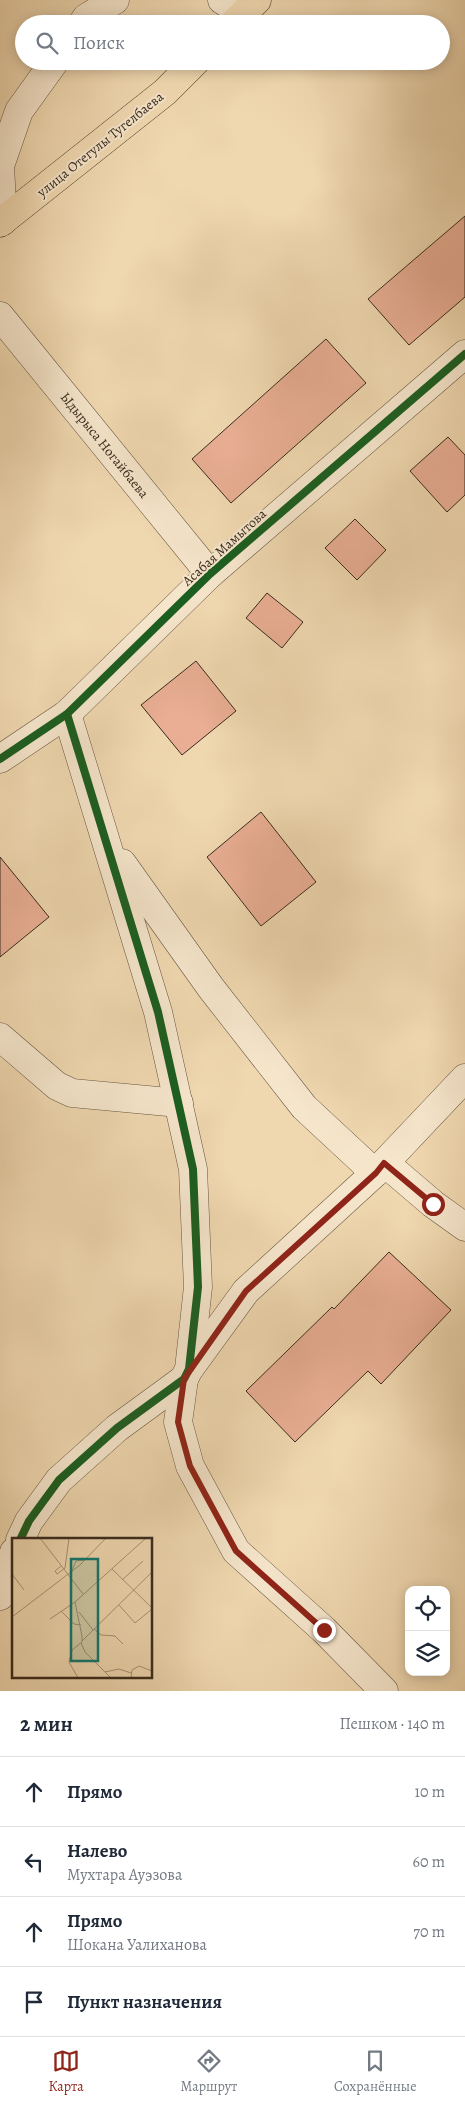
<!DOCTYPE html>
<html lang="ru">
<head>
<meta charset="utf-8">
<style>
  :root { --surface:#fff; --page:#f6f6f7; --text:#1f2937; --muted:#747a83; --line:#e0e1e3; --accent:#8f2418 }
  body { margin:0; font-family:Alegreya,serif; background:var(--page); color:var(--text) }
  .controls { position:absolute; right:15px; bottom:15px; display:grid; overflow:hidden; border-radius:10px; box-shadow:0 2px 12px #0003 }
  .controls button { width:45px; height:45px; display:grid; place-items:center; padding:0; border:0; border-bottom:1px solid var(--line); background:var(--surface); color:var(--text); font:25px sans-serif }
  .stop { position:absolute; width:15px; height:15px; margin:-11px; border:4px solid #8f2418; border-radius:50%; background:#fff }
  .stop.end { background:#8f2418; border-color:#fff; box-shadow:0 1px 5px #0008 }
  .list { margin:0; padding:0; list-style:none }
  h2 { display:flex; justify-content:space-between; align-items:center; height:65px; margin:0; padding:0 20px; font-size:21px }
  h2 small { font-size:16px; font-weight:400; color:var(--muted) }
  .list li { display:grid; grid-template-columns:32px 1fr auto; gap:15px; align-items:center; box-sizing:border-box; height:70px; padding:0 20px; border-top:1px solid var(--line) }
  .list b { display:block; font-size:19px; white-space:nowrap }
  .list p { margin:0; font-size:16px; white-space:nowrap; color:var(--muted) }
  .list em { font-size:16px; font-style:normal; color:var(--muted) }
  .icon { flex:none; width:28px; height:28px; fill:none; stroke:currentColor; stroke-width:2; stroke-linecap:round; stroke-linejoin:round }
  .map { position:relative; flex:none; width:465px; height:1691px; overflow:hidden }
  .search { position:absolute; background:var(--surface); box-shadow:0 2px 12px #0003; left:15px; right:15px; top:15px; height:55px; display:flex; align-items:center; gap:12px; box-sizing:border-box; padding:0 18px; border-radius:28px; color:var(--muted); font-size:19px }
  .sheet { height:345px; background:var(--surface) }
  nav { display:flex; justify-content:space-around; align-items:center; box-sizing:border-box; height:70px; border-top:1px solid var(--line); background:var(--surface); font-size:14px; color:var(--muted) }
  nav a { display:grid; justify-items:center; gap:2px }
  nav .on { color:var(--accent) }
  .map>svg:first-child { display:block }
  .building { fill:#e9ae94; stroke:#392b1e }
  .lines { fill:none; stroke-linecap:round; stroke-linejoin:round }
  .minor-casing { stroke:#665642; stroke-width:29 }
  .primary-casing { stroke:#392b1e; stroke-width:29 }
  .minor { stroke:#f5e5cb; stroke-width:28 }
  .primary { stroke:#efd7af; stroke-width:28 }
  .cycleway-casing { stroke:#f5e5cb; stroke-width:11 }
  .cycleway { stroke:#1b5e20; stroke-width:8 }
  .route { stroke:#8f2418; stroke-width:6 }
  .labels { text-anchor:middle; stroke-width:4; stroke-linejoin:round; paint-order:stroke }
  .street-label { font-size:14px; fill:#392b1e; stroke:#f5e5cb }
  .inset-road { fill:none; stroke:#a69275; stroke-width:1 }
  .view { fill:#0f766e; fill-opacity:0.15; stroke:#0f766e; stroke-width:2.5 }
  .inset-edge { fill:none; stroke:#392b1e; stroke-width:2.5 }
</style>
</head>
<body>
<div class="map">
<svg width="465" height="1691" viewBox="0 0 465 1691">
  <rect width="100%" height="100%" fill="#efd7af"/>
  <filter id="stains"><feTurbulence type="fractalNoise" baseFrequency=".004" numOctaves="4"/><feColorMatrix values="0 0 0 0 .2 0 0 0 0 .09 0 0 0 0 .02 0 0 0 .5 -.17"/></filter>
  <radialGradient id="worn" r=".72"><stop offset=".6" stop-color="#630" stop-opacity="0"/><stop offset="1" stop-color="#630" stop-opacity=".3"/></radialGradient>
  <!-- building -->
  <g class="building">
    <path d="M465 216V297L409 345 368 299Z"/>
    <path d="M326 339 366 383 231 503 192 459Z"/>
    <path d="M448 437 465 455V495L447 512 410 471Z"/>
    <path d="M355 519 386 550 357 580 325 548Z"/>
    <path d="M267 593 303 622 282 648 246 618Z"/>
    <path d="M196 661 236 711 182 755 141 705Z"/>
    <path d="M261 812 316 882 261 926 207 857Z"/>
    <path d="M0 857 49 917 0 957Z"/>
    <path d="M389 1252 451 1310 381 1384 368 1371 295 1442 246 1391 332 1307 334 1309Z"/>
  </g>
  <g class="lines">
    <defs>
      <g id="minor">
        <path d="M222 0 244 14"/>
        <path d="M82 24 86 18 115 0"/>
        <path d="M3 221 0 166 19 111 55 61"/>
        <path d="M0 316 210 574"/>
        <path d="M0 759 67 714 210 574 465 354"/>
        <path d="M122 863 211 988 304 1107 375 1173"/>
        <path d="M0 1037 57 1086 72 1093 179 1103"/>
        <path d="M385 1163 433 1204 465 1227"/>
        <path d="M190 1368 246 1291 375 1173 465 1078"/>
        <path d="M184 1379 178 1422 190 1466 236 1551 324 1630 384 1691"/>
        <path d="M20 1540 29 1521 59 1480 117 1428 184 1379 189 1369 198 1287 193 1169 158 1012 67 714"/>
        <path d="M0 1596 14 1552"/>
      </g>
      <g id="primary">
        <path d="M233 24 257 0"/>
        <path d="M0 223 165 92 196 61"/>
      </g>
    </defs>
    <!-- minor casing -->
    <use href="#minor" class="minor-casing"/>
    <!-- primary casing -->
    <use href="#primary" class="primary-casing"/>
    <!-- minor -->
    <use href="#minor" class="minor"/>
    <!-- primary -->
    <use href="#primary" class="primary"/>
    <defs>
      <g id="cycleway">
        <path d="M0 759 67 714 210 574 465 354"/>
        <path d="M20 1540 29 1521 59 1480 117 1428 184 1379 189 1369 198 1287 193 1169 158 1012 67 714"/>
      </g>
    </defs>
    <!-- cycleway casing -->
    <use href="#cycleway" class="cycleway-casing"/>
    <!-- cycleway -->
    <use href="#cycleway" class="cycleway"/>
  </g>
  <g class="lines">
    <!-- route -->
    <path class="route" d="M324 1630 236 1551 190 1466 178 1422 184 1379 246 1291 376 1173 384 1163 433 1204"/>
  </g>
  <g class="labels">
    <!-- street labels -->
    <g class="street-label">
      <text transform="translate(100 144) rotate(-39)" y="5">улица Отегулы Тугелбаева</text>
      <text transform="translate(105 445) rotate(51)" y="5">Ыдырыса Ногайбаева</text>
      <text transform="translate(224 547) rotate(-42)" y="5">Асабая Мамытова</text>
    </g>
  </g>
  <!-- overview -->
  <g transform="translate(12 1538)">
    <rect width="140" height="140" fill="#efd7af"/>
    <path class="inset-road" d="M28 0 71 56M49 28 43 33 45 36 53 30 57 0M100 31 140 70M59 35 64 23 73 22M0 36 12 52M110 42 131 23M63 64 70 98V104L60 112 57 124 66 140M107 67 123 85 140 71M49 73 62 86 69 87M67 74 81 92M0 79 68 27 94 0M38 81 63 64 134 0M82 91 89 97 103 98 111 106M70 103 140 34M69 105 73 114 99 140M93 134 107 131 119 135M119 140 120 132 127 128 140 133"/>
    <path class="view" d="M59 21H86V123H59Z"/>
    <rect width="140" height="140" class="inset-edge"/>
  </g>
  <rect width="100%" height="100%" filter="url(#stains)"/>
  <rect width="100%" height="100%" fill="url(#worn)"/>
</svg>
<div class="controls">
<button><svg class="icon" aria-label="locate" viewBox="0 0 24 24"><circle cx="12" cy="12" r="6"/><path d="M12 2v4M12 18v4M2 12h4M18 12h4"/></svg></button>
<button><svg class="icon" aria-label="layers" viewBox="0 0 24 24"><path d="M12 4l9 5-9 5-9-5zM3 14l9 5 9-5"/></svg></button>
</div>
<div class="stop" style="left:433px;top:1204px"></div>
<div class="stop end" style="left:324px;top:1630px"></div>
<div class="search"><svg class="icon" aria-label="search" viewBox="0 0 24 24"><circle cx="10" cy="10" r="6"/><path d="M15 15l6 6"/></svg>Поиск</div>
</div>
<section class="sheet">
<h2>2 мин<small>Пешком · 140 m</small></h2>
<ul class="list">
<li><svg class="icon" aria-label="ahead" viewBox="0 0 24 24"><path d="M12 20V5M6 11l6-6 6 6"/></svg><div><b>Прямо</b></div><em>10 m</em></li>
<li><svg class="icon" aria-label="left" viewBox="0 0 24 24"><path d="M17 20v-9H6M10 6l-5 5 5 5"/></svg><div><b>Налево</b><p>Мухтара Ауэзова</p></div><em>60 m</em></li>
<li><svg class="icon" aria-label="ahead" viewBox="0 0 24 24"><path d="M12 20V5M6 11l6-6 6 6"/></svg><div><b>Прямо</b><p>Шокана Уалиханова</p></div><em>70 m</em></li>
<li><svg class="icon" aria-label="arrive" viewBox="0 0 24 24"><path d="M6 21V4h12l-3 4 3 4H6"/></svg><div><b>Пункт назначения</b></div></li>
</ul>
</section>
<nav>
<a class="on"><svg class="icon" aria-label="map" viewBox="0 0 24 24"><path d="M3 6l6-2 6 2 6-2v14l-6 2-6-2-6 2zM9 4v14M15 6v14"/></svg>Карта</a>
<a><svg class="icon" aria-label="directions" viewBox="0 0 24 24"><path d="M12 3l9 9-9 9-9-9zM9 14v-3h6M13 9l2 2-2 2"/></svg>Маршрут</a>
<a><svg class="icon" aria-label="saved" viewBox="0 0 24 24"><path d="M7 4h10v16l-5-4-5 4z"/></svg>Сохранённые</a>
</nav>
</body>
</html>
